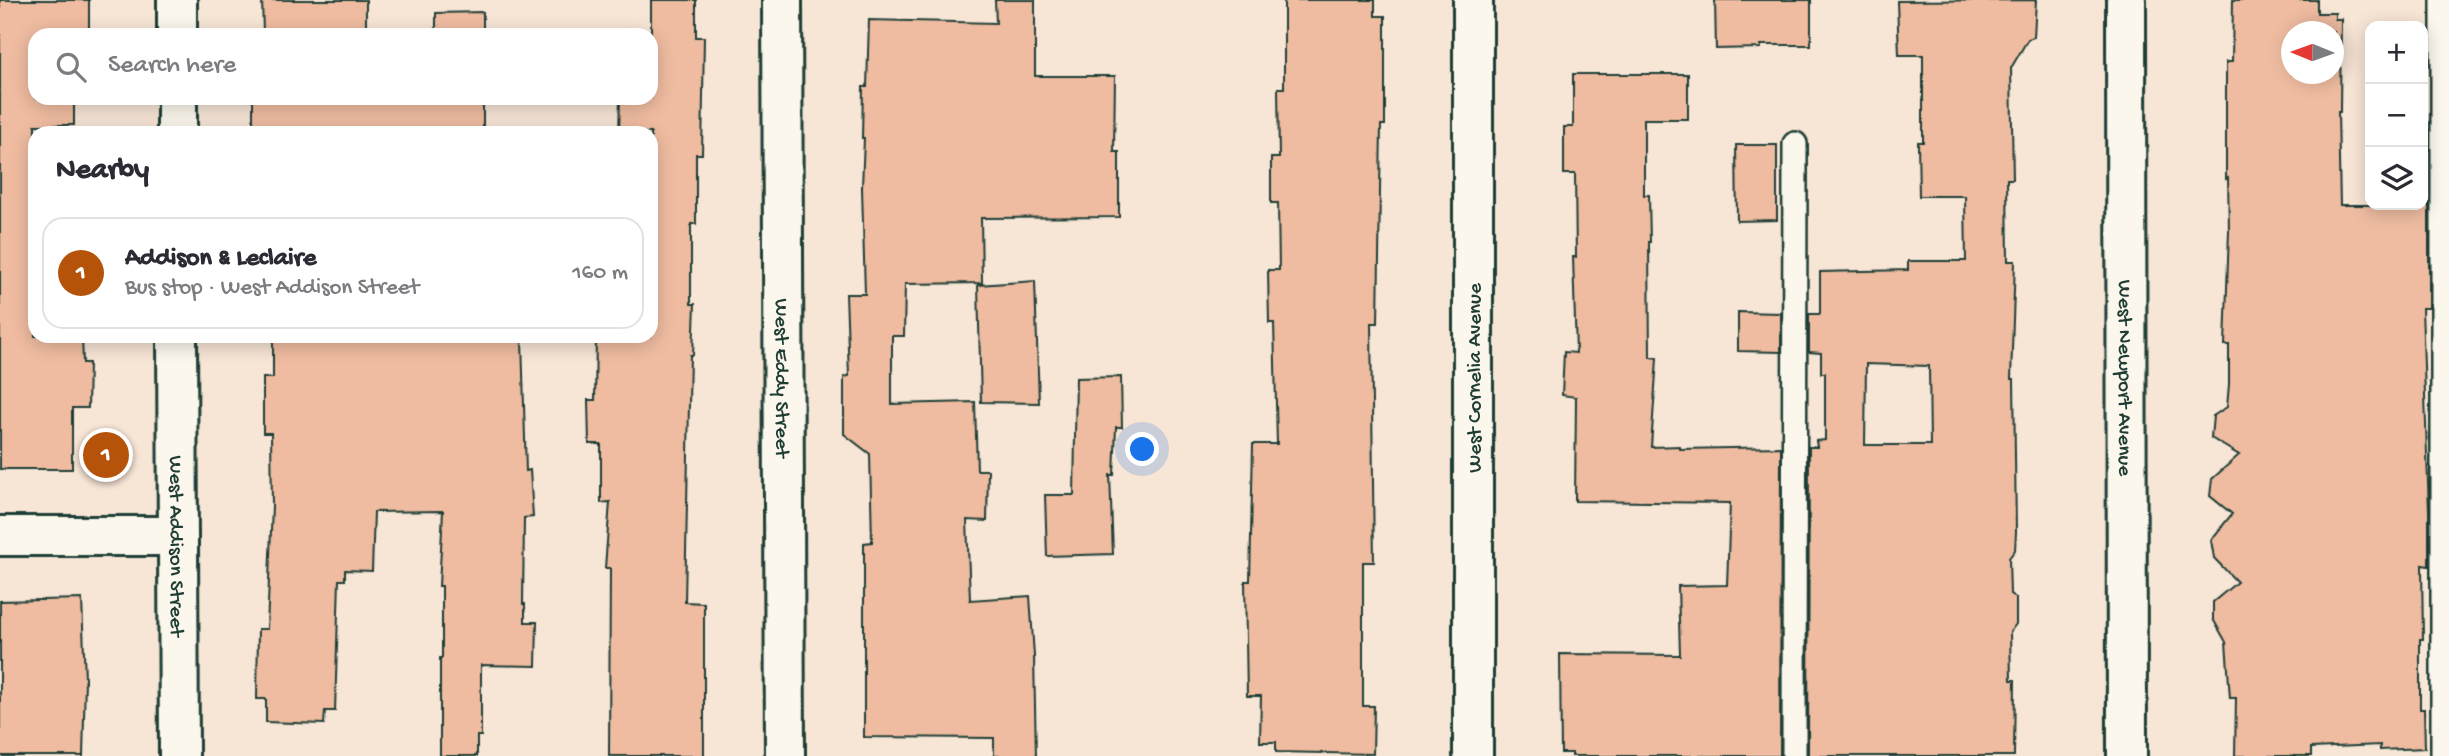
<!DOCTYPE html>
<html lang="en">
<head>
<meta charset="utf-8">
<style>
  :root { --surface:#fff; --page:#f7f7f7; --text:#2b2b33; --muted:#7c7c81; --line:#e1e1e2; --accent:#b45309 }
  body { margin:0; font-family:"Gochi Hand",sans-serif; background:var(--page); color:var(--text) }
  .controls { position:absolute; right:21px; top:21px; display:grid; overflow:hidden; border-radius:14px; box-shadow:0 4px 18px #0003 }
  .controls button { width:63px; height:63px; display:grid; place-items:center; padding:0; border:0; border-bottom:2px solid var(--line); background:var(--surface); color:var(--text); font:35px sans-serif }
  .compass { position:absolute; left:2281px; top:21px; width:63px; height:63px; border-radius:50%; background:var(--surface); box-shadow:0 4px 18px #0003; rotate:271deg }
  .you { position:absolute; left:1143px; top:450px; width:24px; height:24px; margin:-18px; border:5px solid #fff; border-radius:50%; background:#1a73e8; box-shadow:0 0 0 10px #1a73e833 }
  .badge { display:grid; place-items:center; width:46px; height:46px; border-radius:50%; background:var(--accent); color:#fff; font-size:23px; font-weight:700 }
  .pin { position:absolute; translate:-50% -50%; border:4px solid #fff; box-shadow:0 2px 7px #0006 }
  .list { margin:0; padding:0; list-style:none }
  h2 { display:flex; justify-content:space-between; align-items:center; height:91px; margin:0; padding:0 28px; font-size:30px }
  h2 small { font-size:23px; font-weight:400; color:var(--muted) }
  .list li { display:grid; grid-template-columns:46px 1fr auto; gap:21px; align-items:center; box-sizing:border-box; height:112px; margin:0 14px 14px; padding:0 14px; border:2px solid var(--line); border-radius:21px }
  .list b { display:block; font-size:26px; white-space:nowrap }
  .list p { margin:0; font-size:23px; white-space:nowrap; color:var(--muted) }
  .list em { font-size:23px; font-style:normal; color:var(--muted) }
  .icon { flex:none; width:38px; height:38px; fill:none; stroke:currentColor; stroke-width:2; stroke-linecap:round; stroke-linejoin:round }
  .map { position:relative; flex:none; width:2449px; height:756px; overflow:hidden }
  .search { position:absolute; background:var(--surface); box-shadow:0 4px 18px #0003; left:28px; top:28px; width:630px; height:77px; display:flex; align-items:center; gap:18px; box-sizing:border-box; padding:0 24px; border-radius:21px; color:var(--muted); font-size:26px }
  .panel { position:absolute; background:var(--surface); box-shadow:0 4px 18px #0003; left:28px; top:126px; width:630px; height:217px; border-radius:21px }
  .map>svg:first-child { display:block }
  .building { fill:#efbca1; stroke:#1f3d34; stroke-width:2; fill-rule:evenodd }
  .lines { fill:none; stroke-linecap:round; stroke-linejoin:round }
  .lane-casing { stroke:#1f3d34; stroke-width:28 }
  .street-casing { stroke:#1f3d34; stroke-width:44 }
  .secondary-casing { stroke:#1f3d34; stroke-width:44 }
  .lane { stroke:#fbf7ec; stroke-width:23 }
  .street { stroke:#fbf7ec; stroke-width:38 }
  .secondary { stroke:#fbf7ec; stroke-width:38 }
  .labels { text-anchor:middle; stroke-width:6; stroke-linejoin:round; paint-order:stroke }
  .street-label { font-size:21px; fill:#1f3d34; stroke:#fbf7ec }
</style>
</head>
<body>
<div class="map">
<svg width="2449" height="756" viewBox="0 0 2449 756">
  <rect width="100%" height="100%" fill="#f7e5d6"/>
  <filter id="ink" filterUnits="userSpaceOnUse"><feTurbulence type="fractalNoise" baseFrequency=".0143" numOctaves="2"/><feDisplacementMap in="SourceGraphic" scale="14" xChannelSelector="R" yChannelSelector="G"/><feConvolveMatrix kernelMatrix="1 2 1 2 8 2 1 2 1" color-interpolation-filters="sRGB"/></filter>
  <g filter="url(#ink)">
    <!-- building -->
    <g class="building">
      <path d="M0 0H89V35H35V98H74V125H35V336H82L83 363H89L88 408H72V469H0Z"/>
      <path d="M262 0H366V31L436 30V13L483 12V35H255V32H263Z"/>
      <path d="M651 0H696V37H704L702 154H696V224H691V304H695L693 355H690L685 602 704 603V756H609L610 568H605L610 502 601 503V444H589L588 400H595L596 336H651V133H619L620 98H651Z"/>
      <path d="M995 0H1035V76H1115L1114 152H1119V217L981 218 982 283 905 284 904 336H892V404L975 402 977 470H988L987 521 967 520 970 600 1030 596 1034 656 1036 756H994V738L864 737V543L872 542 870 454 844 434V377L849 376 846 294H865L862 188 864 138H862L863 87H867L869 20 996 23Z"/>
      <path d="M1284 0H1375V16H1385V125H1381L1378 323H1371L1374 562H1363V706H1374L1373 754 1276 752V742H1260L1261 696H1247L1245 581H1250L1253 444H1277L1274 323H1269L1268 270H1279L1278 203H1271V158H1279L1278 88H1284Z"/>
      <path d="M1715 0H1811V45H1761V48L1716 49Z"/>
      <path d="M2036 0 2034 37 2028 39 2011 68 2013 179H2007L2008 261H2015L2011 379H2014L2016 532 2015 550 2009 558 2010 594 2016 598V624L2010 632 2011 680H2015L2014 756H1808L1809 447H1817L1816 441 1825 440V373H1821V353L1809 352V314H1820V272L1908 270V261H1966L1965 196H1919L1918 142H1923V55H1899L1897 1ZM1866 364 1929 366 1930 445H1865Z"/>
      <path d="M2233 0H2317V13H2335V19H2341L2340 112H2338L2340 205H2429V308H2422L2429 512V566L2422 565 2423 639H2420V709H2424L2425 748 2380 750V745L2311 748V756H2235L2236 698H2230L2226 642 2213 619V602L2237 582 2214 558 2211 540 2232 514 2210 496 2212 479 2239 455 2211 438 2213 416 2227 407 2229 384V345H2225L2229 231 2228 178 2226 179V62H2232ZM2292 32H2334V74H2292Z"/>
      <path d="M1573 74H1688V119H1644V195H1649L1650 242H1649L1650 357 1657 358 1651 447 1680 446V449L1781 447 1780 756H1572V753H1561L1560 654 1680 655 1678 586 1727 585 1730 503 1575 501 1576 397 1562 395 1564 352 1576 353 1573 257H1576L1575 174H1564V127H1573Z"/>
      <path d="M253 98H483V131L253 133Z"/>
      <path d="M1736 145H1777V220L1737 221Z"/>
      <path d="M1035 281 1039 403 981 402 978 285Z"/>
      <path d="M1738 312 1781 313V352L1738 351Z"/>
      <path d="M273 336H479V341L522 340 526 471 530 470 533 517 524 518 523 604H525V622H537L536 666 481 665V736H477V756H440V658H442V586H439L443 511 374 512 372 571 345 570V580H339L335 711H325L324 724 266 722V699H257L258 629H267L272 506 271 433H263V378H273Z"/>
      <path d="M1121 377 1122 427H1116L1114 475H1110L1113 554 1047 556 1045 495H1074L1076 378Z"/>
      <path d="M82 599 85 680 83 756H0V601Z"/>
    </g>
    <g class="lines">
      <defs>
        <g id="lane">
          <path d="M1794 756 1795 144"/>
          <path d="M2443 756V0"/>
        </g>
        <g id="street">
          <path id="s1" d="M782 0 785 756"/>
          <path id="s2" d="M2126 0 2127 756"/>
          <path d="M0 536H178"/>
          <path d="M1473 756V0"/>
        </g>
        <g id="secondary">
          <path d="M177 0V35"/>
          <path d="M177 98V133"/>
          <path id="s3" d="M177 336 179 756"/>
        </g>
      </defs>
      <!-- lane casing -->
      <use href="#lane" class="lane-casing"/>
      <!-- street casing -->
      <use href="#street" class="street-casing"/>
      <!-- secondary casing -->
      <use href="#secondary" class="secondary-casing"/>
      <!-- lane -->
      <use href="#lane" class="lane"/>
      <!-- street -->
      <use href="#street" class="street"/>
      <!-- secondary -->
      <use href="#secondary" class="secondary"/>
    </g>
  </g>
  <g class="labels">
    <!-- street labels -->
    <g class="street-label">
      <text dy="7" stroke="none"><textPath href="#s1" startOffset="378">West Eddy Street</textPath></text>
      <text transform="translate(1473 378) rotate(-90)" y="7">West Cornelia Avenue</text>
      <text dy="7" stroke="none"><textPath href="#s2" startOffset="378">West Newport Avenue</textPath></text>
      <text dy="7" stroke="none"><textPath href="#s3" startOffset="210">West Addison Street</textPath></text>
    </g>
  </g>
</svg>
<div class="controls">
<button>+</button>
<button>−</button>
<button><svg class="icon" aria-label="layers" viewBox="0 0 24 24"><path d="M12 4l9 5-9 5-9-5zM3 14l9 5 9-5"/></svg></button>
</div>
<svg class="compass" viewBox="-18 -18 36 36"><path d="M0-13l5 13h-10z" fill="#e53935"/><path d="M0 13l5-13h-10z" fill="#7c7c81"/></svg>
<div class="you"></div>
<div class="pin badge" style="left:106px;top:455px">1</div>
<div class="search"><svg class="icon" aria-label="search" viewBox="0 0 24 24"><circle cx="10" cy="10" r="6"/><path d="M15 15l6 6"/></svg>Search here</div>
<section class="panel">
<h2>Nearby<small></small></h2>
<ul class="list">
<li><span class="badge">1</span><div><b>Addison &amp; Leclaire</b><p>Bus stop · West Addison Street</p></div><em>160 m</em></li>
</ul>
</section>
</div>
</body>
</html>
